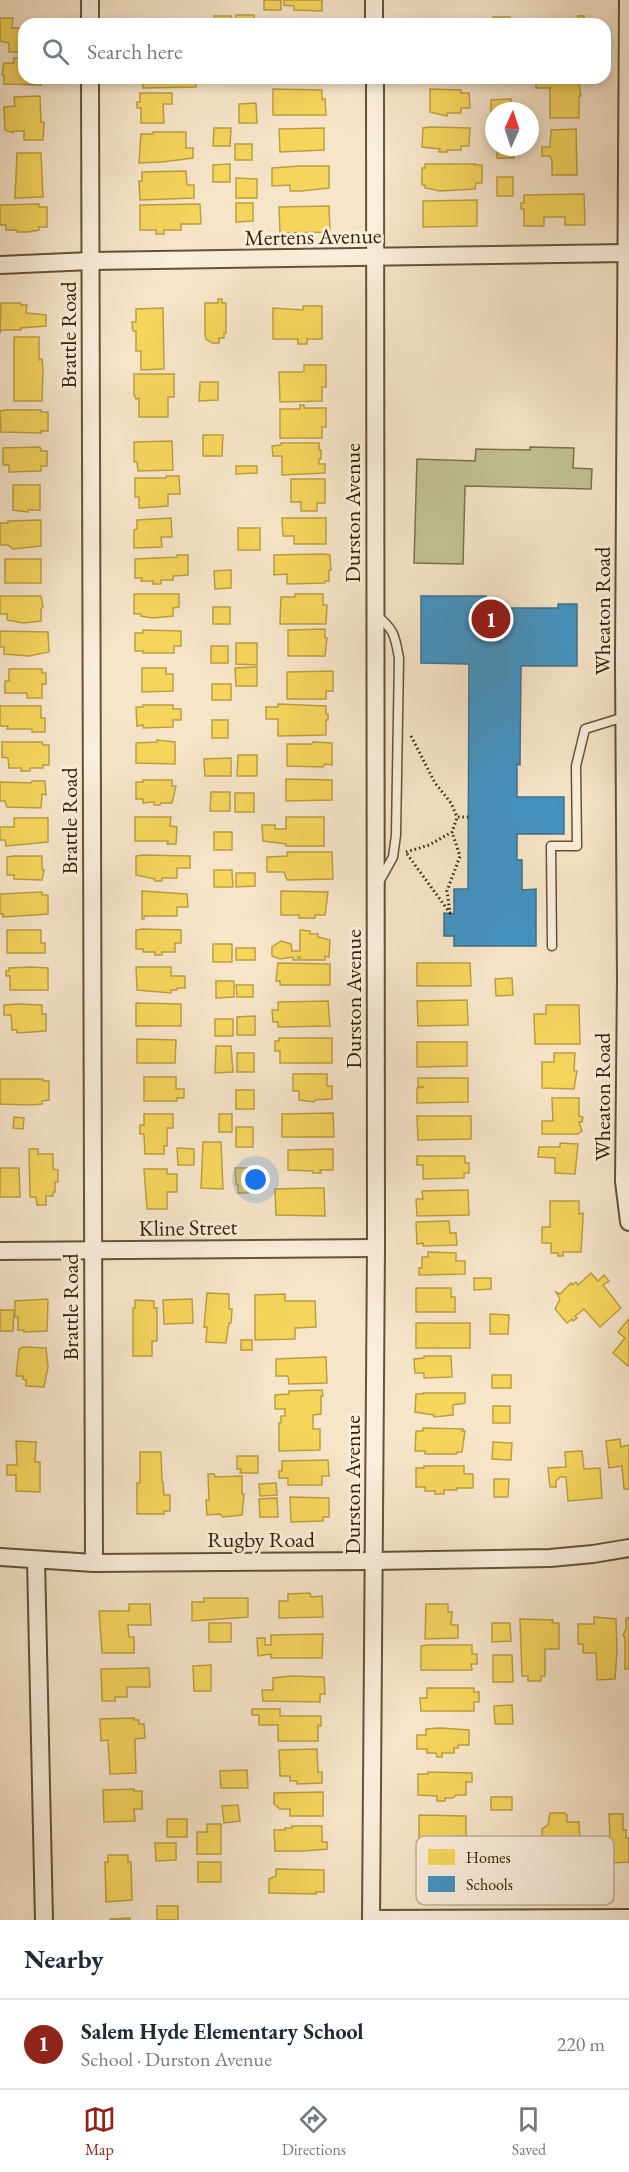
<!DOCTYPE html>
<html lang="en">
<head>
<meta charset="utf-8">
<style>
  :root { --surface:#fff; --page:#f2f2f3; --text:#1f2937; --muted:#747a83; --line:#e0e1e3; --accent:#8f2418 }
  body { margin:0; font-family:"EB Garamond",serif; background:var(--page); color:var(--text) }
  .compass { position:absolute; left:485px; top:102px; width:54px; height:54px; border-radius:50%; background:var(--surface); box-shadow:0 3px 9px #0003; rotate:3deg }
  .you { position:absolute; left:256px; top:1180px; width:21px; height:21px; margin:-15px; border:4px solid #fff; border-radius:50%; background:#1a73e8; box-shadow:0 0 0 9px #1a73e833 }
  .badge { display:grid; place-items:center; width:39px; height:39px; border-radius:50%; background:var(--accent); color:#fff; font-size:20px; font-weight:700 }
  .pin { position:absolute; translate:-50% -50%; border:3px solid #fff; box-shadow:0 2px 6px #0006 }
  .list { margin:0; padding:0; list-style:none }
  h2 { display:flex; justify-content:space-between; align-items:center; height:78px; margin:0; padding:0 24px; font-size:26px }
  h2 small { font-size:20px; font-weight:400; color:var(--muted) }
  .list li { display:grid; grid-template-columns:39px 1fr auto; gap:18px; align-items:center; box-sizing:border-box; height:90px; padding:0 24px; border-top:2px solid var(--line) }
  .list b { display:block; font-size:22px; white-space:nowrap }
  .list p { margin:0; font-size:20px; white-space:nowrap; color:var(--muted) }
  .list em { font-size:20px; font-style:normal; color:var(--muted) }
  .icon { flex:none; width:33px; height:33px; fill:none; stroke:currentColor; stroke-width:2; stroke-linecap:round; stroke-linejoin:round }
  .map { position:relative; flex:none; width:629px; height:1920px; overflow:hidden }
  .search { position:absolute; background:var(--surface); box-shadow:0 3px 9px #0003; left:18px; right:18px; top:18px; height:66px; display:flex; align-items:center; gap:15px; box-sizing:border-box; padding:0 21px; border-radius:18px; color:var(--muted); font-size:22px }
  .sheet { height:168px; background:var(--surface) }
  nav { display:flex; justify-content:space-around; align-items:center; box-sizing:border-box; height:84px; border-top:2px solid var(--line); background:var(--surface); font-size:16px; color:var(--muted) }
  nav a { display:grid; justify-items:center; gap:3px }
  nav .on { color:var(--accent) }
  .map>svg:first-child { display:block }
  .green { fill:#c1c394; stroke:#7c724b; stroke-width:1.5 }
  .homes { fill:#f6d55c; stroke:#bc9f41; stroke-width:1.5 }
  .schools { fill:#4393c3; stroke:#3f7189; stroke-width:1.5 }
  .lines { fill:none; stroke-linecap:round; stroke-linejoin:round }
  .lane-casing { stroke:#665234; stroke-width:11 }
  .street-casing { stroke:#665234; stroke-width:20 }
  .path { stroke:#362102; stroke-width:3; stroke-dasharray:1.5 3; stroke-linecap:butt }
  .lane { stroke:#faeedc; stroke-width:8 }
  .street { stroke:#faeedc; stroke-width:16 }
  .labels { text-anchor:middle; stroke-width:6; stroke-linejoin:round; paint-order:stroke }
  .street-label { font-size:22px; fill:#362102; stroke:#faeedc }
  .key { fill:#faeedc; stroke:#bfb09b; stroke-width:1.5 }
  .key-label { font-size:16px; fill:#362102 }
</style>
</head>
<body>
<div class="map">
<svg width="629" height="1920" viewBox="0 0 629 1920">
  <rect width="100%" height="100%" fill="#f7e5c9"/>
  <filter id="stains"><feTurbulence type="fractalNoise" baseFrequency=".00333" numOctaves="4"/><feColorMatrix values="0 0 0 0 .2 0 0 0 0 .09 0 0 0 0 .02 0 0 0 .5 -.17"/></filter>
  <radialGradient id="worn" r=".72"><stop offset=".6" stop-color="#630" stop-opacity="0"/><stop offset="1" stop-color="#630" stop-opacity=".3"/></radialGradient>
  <!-- green -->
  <path class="green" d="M530 447 574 448 573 468 592 469 591 489 465 486 463 564 414 563 417 459 475 461 476 449 530 450Z"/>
  <!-- homes -->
  <g class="homes">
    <rect x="264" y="0" width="17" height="10"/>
    <path d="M284 0H322V11L294 10V6L284 5Z"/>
    <rect x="236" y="15" width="18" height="9"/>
    <path d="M214 16H231L232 24H214Z"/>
    <path d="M578 16H584L585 24H550V20L578 21Z"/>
    <rect x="493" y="17" width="17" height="7"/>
    <path d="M0 18H13L12 28H24V52H9V43L0 41Z"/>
    <rect x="278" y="22" width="51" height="2"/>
    <path d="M14 58H24V78H41V85L4 84V75H2L4 63H14Z"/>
    <path d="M143 78H196V87L143 88Z"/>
    <path d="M279 78H329V79H322V81H279Z"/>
    <path d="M441 78H475L441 80Z"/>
    <path d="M536 78H578L581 96H579V118H550V88H536Z"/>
    <path d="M273 89 322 90V99H325L326 115H273Z"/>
    <path d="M430 89 461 90V93H469L470 108H461V113H447V116L430 112Z"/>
    <path d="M140 93H172V104H163L164 123H141V108H137V102H140Z"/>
    <path d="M40 96 41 122H44L43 140H24V131H13V133L5 130 4 107 15 106 14 97Z"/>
    <path d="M511 99V111H494V121H491V100Z"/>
    <path d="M256 103 257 123H239V104Z"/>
    <path d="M430 127 470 128 469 146H461V150H447V152H439L440 149 422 147 423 128Z"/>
    <path d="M214 128H231L230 146H213Z"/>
    <path d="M324 128V150L280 152 279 129Z"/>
    <path d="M576 129 577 175H552V161L550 156H542V147H550L551 130Z"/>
    <path d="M153 132H186V148H193V158L162 162 139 163 141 134H153Z"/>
    <rect x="235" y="144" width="17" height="16"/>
    <path d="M497 147H513L514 158H497Z"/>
    <path d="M17 153H41L43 197 15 198Z"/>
    <path d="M230 164V182H213V165Z"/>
    <path d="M425 164H475V165H482V183H476L475 189 440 191 425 188V185H422V168H425Z"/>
    <path d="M300 166H329V188L301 191H290V185L272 186V168Z"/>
    <path d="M186 171 187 185H194V198L140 200 139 181H142V172Z"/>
    <rect x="497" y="177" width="16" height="19"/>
    <path d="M236 178 257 179V198H236Z"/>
    <path d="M584 194 585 225H565V217H544V226H524V209H521V203H524V195Z"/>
    <path d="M477 200V226L423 227V201Z"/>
    <path d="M236 203H253V221L236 222Z"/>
    <path d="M39 204V207H47V227H39V230L28 232H17V230H6V225H0V205Z"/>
    <path d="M200 204 201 224H181V230H164V234H156V230H140V205Z"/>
    <path d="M329 206 330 232 280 233 279 207Z"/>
    <path d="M218 299H222V303H226V333H224V338H219V343H212L206 339 205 334V303H218Z"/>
    <path d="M1 303H21V305H27L26 313 46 315V326L21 328V330H1L0 333Z"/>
    <path d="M303 306H322V339H307V344H298V339H273V308L303 310Z"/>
    <path d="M163 308 164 369 141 370V351H136V331H133L132 322H136V309Z"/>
    <path d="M14 337H39V360L42 359 43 370 42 401H14Z"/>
    <path d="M304 365H326V387H322V401L280 402 279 372H301L304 371Z"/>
    <path d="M134 374H174V397H168V417H139V398L136 399 134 394Z"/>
    <path d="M200 382H218V400L199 401Z"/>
    <path d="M300 405H304V408H326V427H322V438H280V409H300Z"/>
    <path d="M5 410H41V412H48V431H41V433L1 432 0 411Z"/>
    <path d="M203 435H223L222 456H203Z"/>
    <path d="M172 441 173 470 138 471 137 462H134V442Z"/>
    <path d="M281 443H319V450H321V459H319V464H325V473L282 475V456H273L272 446 281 445Z"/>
    <path d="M40 447 41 451H47V466H41V471L9 472V465H3V448Z"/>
    <path d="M236 466H257V473L236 474Z"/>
    <path d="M166 476H179L180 494H168V506L139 508V497H135V478H166Z"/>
    <path d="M291 479H325V503H317V511H301V502H291Z"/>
    <path d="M13 485H40V510H28V512L13 510Z"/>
    <path d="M171 518 172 537H161L162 547 134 548V530L137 529V520Z"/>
    <path d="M282 518H326V544H294V536H283Z"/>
    <path d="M41 520V546L13 549 8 545H0V523H8V521Z"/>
    <rect x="238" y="528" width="22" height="22"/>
    <path d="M324 554 330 555 331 570H329V581H325V583L287 584V574L274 575V555Z"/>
    <path d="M177 555H188V575L173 576V580H161V584H153V581H141L142 578H135V559L177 557Z"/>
    <rect x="5" y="559" width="36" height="24"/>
    <path d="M231 570V588L215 589 214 571Z"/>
    <path d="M134 594H179V607L173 608V616L153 618 141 616V614H134Z"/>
    <path d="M295 594H323V605H327L326 624H280L281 597H295Z"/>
    <path d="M0 596H41L43 607 41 609V621L23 623 7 620V614H0Z"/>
    <rect x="213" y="607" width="17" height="17"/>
    <path d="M325 629V638H327L325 656H288V630Z"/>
    <path d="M143 630 181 631V646H174V653H143V651H135V633H143Z"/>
    <path d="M0 631 48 632 49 652 29 656 4 654V647H0Z"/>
    <path d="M236 643H257V665L236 664Z"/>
    <rect x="211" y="646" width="17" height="17"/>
    <path d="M257 667V686H236L235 668Z"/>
    <path d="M142 668H166V674H173V691L142 692Z"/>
    <path d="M9 669H42V673H46V684H42V698H27V693H5V681H9Z"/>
    <path d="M333 671V691H326V699H287V672Z"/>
    <rect x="212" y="684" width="19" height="16"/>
    <path d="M278 704 326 706V714H328V720H326V735L278 736V719H266V707H278Z"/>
    <path d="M143 705H173V709H181V720H173V727L143 728V725L137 726 136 707H143Z"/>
    <path d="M0 706H41V718H45V732H32V729H7L8 726H0Z"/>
    <rect x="212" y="720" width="16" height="18"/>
    <path d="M157 740 175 742V764L136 763V743L157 742Z"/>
    <path d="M2 742H42L43 745H49V765H43V768H30V771H21V768H9L8 758 2 757Z"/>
    <path d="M313 742 332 743V765L325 764 323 767 287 766V744H312Z"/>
    <path d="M238 755H257V776H237Z"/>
    <path d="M231 758V776H205L204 759Z"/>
    <path d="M286 779 332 780V800L286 801Z"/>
    <path d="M143 780H172V786H176L172 803H161L160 805H154V802L143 803V799H136V782H143Z"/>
    <path d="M32 781H45L46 795 42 794 41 808 7 807 5 801H0V782L31 783Z"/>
    <path d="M211 792H230V811H210Z"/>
    <rect x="235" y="793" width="19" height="19"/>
    <path d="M135 817H171L170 826 177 827 176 844H167L168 841H135Z"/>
    <path d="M286 817H324V846H286V844L263 841 262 825H275V829H286Z"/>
    <path d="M14 818H48V842L6 846 5 840H0V827H14Z"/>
    <rect x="214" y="832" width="18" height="18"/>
    <path d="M287 852H332L333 879 287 880 284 872H267V857L287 856Z"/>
    <path d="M143 855 190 856V868H177V878H162V881H155V879L136 875V856Z"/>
    <path d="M14 856H42V869L44 870 42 880 14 879V875H7V857Z"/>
    <path d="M214 870H232L233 887H214Z"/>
    <path d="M236 873H255V886L236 887Z"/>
    <path d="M142 891 187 894 188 907H177V916H144V919H142Z"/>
    <path d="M281 891 328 892 325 915H315V918H299V915H281Z"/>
    <path d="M42 892V895H48V914L3 917V914H0V894Z"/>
    <path d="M143 929 181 930V943H175V952H162V955H155V952H143V949H136V930Z"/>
    <path d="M7 930H41V943H45V953H7Z"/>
    <path d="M300 930 310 931V934H318V937L330 940 329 957 325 956V960H300V957H298V960H293V957L280 959 272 956V947L281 941 291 944 292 951H300Z"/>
    <rect x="213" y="944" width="19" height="18"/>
    <rect x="236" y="948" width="19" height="12"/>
    <path d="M278 963 330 964V985H280V981H276Z"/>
    <path d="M417 963H470L471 986H417Z"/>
    <path d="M32 967 48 968V990H10V976H6V971H9V968Z"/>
    <path d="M136 967H171V976H185V988H177V990H171V993L137 990Z"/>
    <path d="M512 978 513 995 496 996 495 979Z"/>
    <path d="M216 981H234V997L216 998Z"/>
    <path d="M236 985H253V997H237Z"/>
    <path d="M467 1000 468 1025 418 1026 417 1001Z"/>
    <path d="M328 1001 330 1026 278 1027V1022H273L272 1010H278V1002Z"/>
    <path d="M136 1003 181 1004V1026H136Z"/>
    <path d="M18 1004 42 1005V1014H46V1031L17 1033V1030H12L11 1015H4V1005Z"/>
    <path d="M546 1005H579L580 1044H535L534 1014H546Z"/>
    <path d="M255 1016V1035H237V1017Z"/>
    <rect x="215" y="1019" width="18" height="17"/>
    <path d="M279 1038H332V1063H280V1051H275V1041H279Z"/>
    <path d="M137 1039 176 1040 175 1063H137Z"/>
    <path d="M417 1042H467V1066L417 1067Z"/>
    <path d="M216 1046H231L233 1072 215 1073Z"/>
    <rect x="237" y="1053" width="17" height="19"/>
    <path d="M554 1053H575L574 1071H577L574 1089 542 1088V1062H554Z"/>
    <path d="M293 1074H327V1086H332V1099L315 1100 314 1102 299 1100V1091H293Z"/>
    <path d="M144 1077H176V1089H184V1098H177V1101H144Z"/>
    <path d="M418 1078H468V1102L417 1103V1088L424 1087H418Z"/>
    <path d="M0 1079H43V1081H49V1100L42 1101V1104L30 1105 0 1104Z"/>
    <rect x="236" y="1090" width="18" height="19"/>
    <path d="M552 1098H579V1116L583 1117 582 1122H579L582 1131 578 1134H542V1121H553Z"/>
    <path d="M333 1113 334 1137H282V1114Z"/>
    <path d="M144 1114H173V1128H167V1146H164V1154H145L144 1134H140V1125H144Z"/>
    <rect x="219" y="1114" width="13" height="18"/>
    <path d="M417 1116H471V1139L418 1140Z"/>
    <path d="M14 1117 24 1118 23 1129 13 1128Z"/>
    <rect x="236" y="1127" width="17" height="20"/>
    <path d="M203 1142H221L223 1189 201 1188Z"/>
    <path d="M560 1143 578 1144 575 1174 555 1173V1158L538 1157 539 1147H560Z"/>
    <path d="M177 1148 194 1149V1165H178Z"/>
    <path d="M29 1149H38V1154H53V1169L58 1170V1182H55V1192H53V1196H46V1205H37L36 1197H30Z"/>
    <path d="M333 1149V1170H320L321 1173H313V1171L288 1170V1150Z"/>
    <path d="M417 1156H465V1163H469V1173H464V1178L423 1179V1165H417Z"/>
    <path d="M0 1168H19L20 1197H0Z"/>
    <path d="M235 1168H254L255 1184H248V1193H238V1185H236Z"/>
    <path d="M144 1169H167V1174H177V1192H167V1209H147Z"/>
    <path d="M314 1188H324L325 1216 276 1215 275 1189Z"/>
    <path d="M468 1190 469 1215 417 1216 416 1199H423L422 1191Z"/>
    <path d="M550 1201H579V1214L583 1213V1218L581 1252H563V1256H558V1253H551V1243H542V1227H550Z"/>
    <path d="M449 1221 450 1233H456L457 1245 423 1246V1243L417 1244 416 1222Z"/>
    <path d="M428 1252 456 1253V1261H465V1274L419 1275V1268H422V1257H428Z"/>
    <path d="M591 1273 598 1281 604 1275 609 1281 603 1285 621 1308 600 1327 584 1309 575 1316 577 1318 573 1321 572 1319 567 1323 555 1309 560 1299 556 1292 560 1294 571 1283 572 1285 576 1282 578 1285Z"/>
    <path d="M474 1278H491V1289L474 1290Z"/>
    <path d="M416 1288H451V1297H455V1312H416Z"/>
    <path d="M207 1293 229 1294V1309H232L231 1323H229L226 1343 206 1342 207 1327H204Z"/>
    <path d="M285 1294V1301H315L316 1327 295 1328V1339L255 1340V1295Z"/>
    <path d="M47 1299 48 1301 47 1331 24 1332V1330H18V1317H15V1301Z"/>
    <path d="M192 1299 193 1323 164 1324 163 1300Z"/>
    <path d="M135 1300 154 1301V1308H157V1341H152V1356H133V1308H135Z"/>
    <path d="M0 1310H14L13 1331H0Z"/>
    <path d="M490 1314 509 1315 508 1334H490Z"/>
    <path d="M629 1319V1365L628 1366 613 1353 625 1338 618 1332Z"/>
    <rect x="416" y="1323" width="54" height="25"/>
    <rect x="241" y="1340" width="11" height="10"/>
    <path d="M23 1347 46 1348 48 1367 44 1387 26 1386V1380L23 1379V1376H16L19 1349Z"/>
    <path d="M424 1356H451L452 1377 424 1378V1373H415L414 1359 424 1358Z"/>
    <path d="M326 1357 327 1383 289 1384 288 1376H276V1359Z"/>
    <rect x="492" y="1375" width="19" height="13"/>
    <path d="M322 1390 323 1396H321V1414L313 1415V1429H320V1450L279 1451V1423H281V1416H285V1409H275V1395L289 1394V1391Z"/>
    <path d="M423 1393H465V1403L453 1405V1415L434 1417V1415L415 1412 416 1394H423Z"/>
    <rect x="493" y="1406" width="17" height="17"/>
    <path d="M423 1428 463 1429 462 1431H465L462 1452H457V1454H425V1451H415L416 1431H423Z"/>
    <path d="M620 1439 621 1447 629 1445V1489H624L622 1466 609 1468 606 1441Z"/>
    <path d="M16 1441 36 1442 35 1462H40V1492L16 1491V1475H7V1465H17Z"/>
    <path d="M493 1442 512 1443 511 1460 492 1459Z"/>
    <path d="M582 1451 584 1469 600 1468 602 1498 568 1501 566 1477H560L556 1481V1487H550L548 1468 566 1467 565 1452Z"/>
    <path d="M140 1452H161L162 1482H163L164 1495H170V1511H164V1514H137V1483H140Z"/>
    <path d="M237 1456H258V1473H240L241 1469H237Z"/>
    <path d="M328 1460 329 1476H322V1485H288V1478H279V1471H282V1461Z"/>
    <path d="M424 1466H464V1474H473V1488H457V1490H444V1494H435V1491H425V1487H416V1468H424Z"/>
    <path d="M208 1474H214L215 1477 242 1476V1494H244L242 1515 223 1517 220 1514 207 1515 206 1500H209Z"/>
    <path d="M494 1479H509L508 1497H494Z"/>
    <path d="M276 1483 277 1495 260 1496 259 1484Z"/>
    <path d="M290 1497 329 1498V1517H323V1521L291 1522Z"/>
    <path d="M277 1498 278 1517H260L259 1499Z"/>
    <path d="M310 1593 311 1597 322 1596 323 1617 279 1618V1601H288V1594Z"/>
    <path d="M204 1598H248V1617L192 1621V1602H204Z"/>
    <path d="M129 1604H150L151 1625H128L129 1637H134V1653H102L99 1611H129Z"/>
    <path d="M426 1604H448V1612H452L451 1625H458V1638L425 1639Z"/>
    <path d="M594 1617 616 1619 617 1651 615 1679 597 1680 596 1653H583V1644H578V1624H594Z"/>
    <path d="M626 1618H629V1669H625V1638L623 1635 626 1629Z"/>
    <path d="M520 1619 553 1620 552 1623H559V1649H545V1676H541V1681H528V1676H522Z"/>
    <rect x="209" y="1623" width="22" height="19"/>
    <path d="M492 1623H510L511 1641 492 1642Z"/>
    <path d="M323 1634 322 1658H271V1654L258 1656 257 1638H265V1645H271V1635Z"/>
    <path d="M428 1645H472V1654H477V1664H471L472 1670H421V1646Z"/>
    <path d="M493 1655H512L513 1682H493Z"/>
    <path d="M211 1665V1691H194L193 1666Z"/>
    <path d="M149 1668 150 1687H127V1697H115V1701H102L101 1669Z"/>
    <path d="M291 1676 324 1677 325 1694H320V1702L263 1701 262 1690H273V1678Z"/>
    <path d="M427 1688H474V1692H479V1702H474V1711H421L420 1698H427Z"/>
    <path d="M512 1705 513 1724H495L494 1706Z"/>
    <path d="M252 1709H280V1716H321V1726L318 1725V1741H278V1725H259V1715H252Z"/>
    <path d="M134 1718V1720H139V1724H144L145 1738 135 1739 136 1773 110 1774 108 1740 101 1741 100 1719Z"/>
    <path d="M440 1728 469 1730V1745H458V1748H454V1753H442V1757H437L436 1753H427V1749H417V1735H426V1729Z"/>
    <path d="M317 1749 318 1772H322V1783L297 1784V1781H290V1776H280L279 1750Z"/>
    <path d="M247 1770 248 1788H221L220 1771Z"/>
    <path d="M428 1772 472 1773V1782H466V1795H456L453 1798H445V1801H437V1796L418 1795V1774H428Z"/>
    <path d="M134 1789V1791H142V1809H134L135 1821 104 1822 103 1790Z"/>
    <path d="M323 1792V1816H290V1809H280L274 1804V1793Z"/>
    <rect x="491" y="1797" width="21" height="13"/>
    <path d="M238 1805 240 1821 224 1823 222 1806Z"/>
    <path d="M550 1813H565L567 1815V1822H579L580 1839H594L595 1867 570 1870V1867L559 1868V1853L547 1854V1841L542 1839V1829L548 1825Z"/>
    <path d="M609 1814H623V1830H626V1838H629V1862L611 1863Z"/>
    <path d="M419 1815 466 1816V1836L419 1838Z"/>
    <rect x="167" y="1819" width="20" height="18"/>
    <path d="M207 1824H221V1854H197V1832H207Z"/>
    <path d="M292 1826H322V1842H327V1849L304 1851H275L274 1830H285V1828H292Z"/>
    <path d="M155 1843H176V1860L156 1861Z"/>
    <path d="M108 1855H128V1862H131L132 1900 106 1902 105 1862H108Z"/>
    <rect x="198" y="1862" width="23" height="20"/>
    <path d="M276 1869 324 1870V1892H316V1894L269 1893V1879L276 1876Z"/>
    <rect x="157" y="1906" width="21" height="14"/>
    <path d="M130 1918V1920H110V1919Z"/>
  </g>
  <!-- schools -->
  <path class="schools" d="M421 596H486L487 608H558V604H577V666H521L520 765 517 764V797H564V834H517V860H522V890L536 889V946H454V936H444V913L454 914V889H468L469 664 421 663Z"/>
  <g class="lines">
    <defs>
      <g id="lane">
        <path d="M375 614C394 629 395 635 399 658L396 835 393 857 379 882"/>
        <path d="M552 946 551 846H577L576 766 585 729 624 717"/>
      </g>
      <g id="street">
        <path d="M90 0V24"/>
        <path d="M374 0V24"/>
        <path d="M628 0 624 662 626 979 624 1181 629 1222"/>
        <path d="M90 78 94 1563"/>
        <path d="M0 265 91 261 627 253"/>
        <path d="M0 1251 376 1248"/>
        <path d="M0 1557 94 1563 373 1561 550 1558 593 1554 629 1548"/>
        <path d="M36 1560 44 1920"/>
        <path d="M371 1919 629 1918"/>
        <path d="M371 1920 376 1248 375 78"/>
      </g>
    </defs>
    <!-- lane casing -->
    <use href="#lane" class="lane-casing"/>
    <!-- street casing -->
    <use href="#street" class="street-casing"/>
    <!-- path -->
    <g class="path">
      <path d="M411 736 435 783 451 803 457 817H468"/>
      <path d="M406 852 429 845 452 832 457 818"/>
      <path d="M407 854 450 913 447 891 460 856 452 832"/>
    </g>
    <!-- lane -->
    <use href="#lane" class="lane"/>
    <!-- street -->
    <use href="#street" class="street"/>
  </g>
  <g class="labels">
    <!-- street labels -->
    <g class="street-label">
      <text transform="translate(313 236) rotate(-1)" y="8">Mertens Avenue</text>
      <text transform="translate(68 335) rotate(-90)" y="8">Brattle Road</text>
      <text transform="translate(352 513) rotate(-90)" y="8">Durston Avenue</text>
      <text transform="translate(602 611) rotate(-90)" y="8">Wheaton Road</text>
      <text transform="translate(69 821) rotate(-90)" y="8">Brattle Road</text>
      <text transform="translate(353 999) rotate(-90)" y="8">Durston Avenue</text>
      <text transform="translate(602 1097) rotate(-90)" y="8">Wheaton Road</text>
      <text transform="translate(188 1227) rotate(-1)" y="8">Kline Street</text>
      <text transform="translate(70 1307) rotate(-90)" y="8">Brattle Road</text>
      <text transform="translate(352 1485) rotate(-90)" y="8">Durston Avenue</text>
      <text x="261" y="1547">Rugby Road</text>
    </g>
  </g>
  <!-- legend -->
  <rect x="416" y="1836" width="198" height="69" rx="9" class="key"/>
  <rect x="428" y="1849" width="27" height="16" fill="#f6d55c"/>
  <rect x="428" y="1876" width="27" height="16" fill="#4393c3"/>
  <g class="key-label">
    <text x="466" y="1863">Homes</text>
    <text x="466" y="1890">Schools</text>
  </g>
  <rect width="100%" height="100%" filter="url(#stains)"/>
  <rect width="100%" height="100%" fill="url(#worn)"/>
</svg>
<svg class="compass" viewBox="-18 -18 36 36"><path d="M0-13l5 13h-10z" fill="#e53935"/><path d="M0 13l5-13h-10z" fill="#747a83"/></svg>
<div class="you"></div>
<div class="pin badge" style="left:491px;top:619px">1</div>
<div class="search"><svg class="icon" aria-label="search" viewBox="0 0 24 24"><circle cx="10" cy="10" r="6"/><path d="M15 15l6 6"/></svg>Search here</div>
</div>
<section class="sheet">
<h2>Nearby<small></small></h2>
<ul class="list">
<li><span class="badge">1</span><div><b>Salem Hyde Elementary School</b><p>School · Durston Avenue</p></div><em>220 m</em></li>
</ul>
</section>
<nav>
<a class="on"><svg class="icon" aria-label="map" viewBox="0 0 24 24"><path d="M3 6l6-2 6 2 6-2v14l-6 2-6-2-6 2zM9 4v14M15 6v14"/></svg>Map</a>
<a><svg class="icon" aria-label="directions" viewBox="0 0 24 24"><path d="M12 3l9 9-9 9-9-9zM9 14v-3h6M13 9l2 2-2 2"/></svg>Directions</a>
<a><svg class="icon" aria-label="saved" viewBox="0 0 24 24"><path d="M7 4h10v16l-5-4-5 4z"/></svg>Saved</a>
</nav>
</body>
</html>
